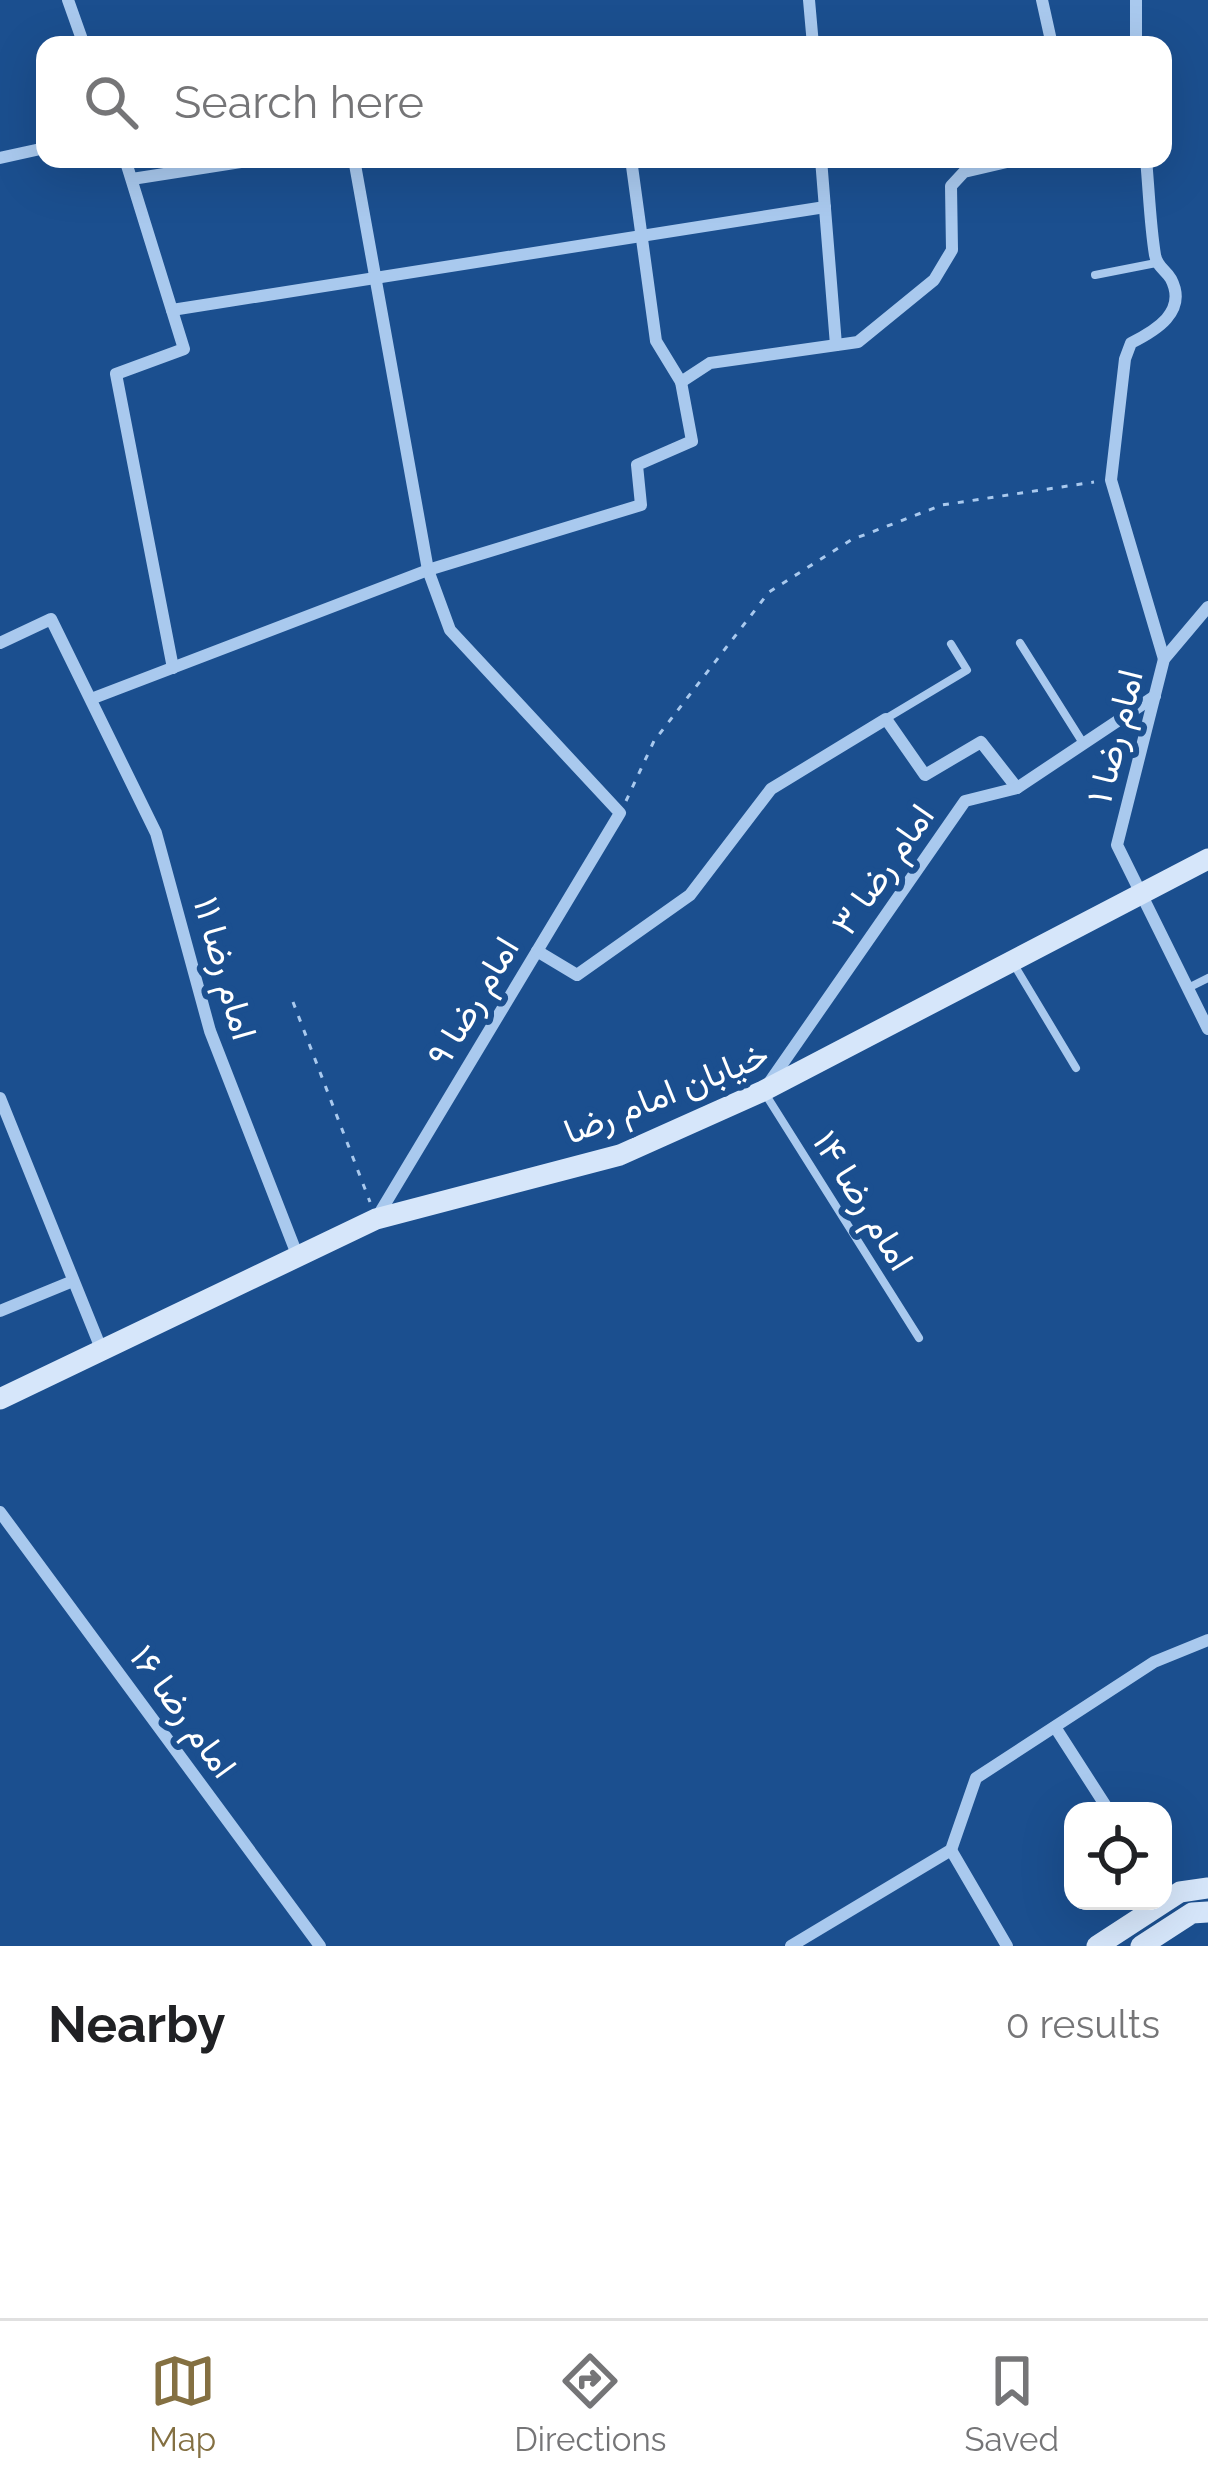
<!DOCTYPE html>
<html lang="en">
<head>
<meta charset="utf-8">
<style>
  :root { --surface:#fff; --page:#f2f2f2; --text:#202124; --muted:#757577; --line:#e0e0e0; --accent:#847042 }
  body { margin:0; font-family:Raleway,Vazirmatn,sans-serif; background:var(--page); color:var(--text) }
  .controls { position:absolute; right:36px; bottom:36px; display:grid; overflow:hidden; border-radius:24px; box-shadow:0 12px 48px #0002 }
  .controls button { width:108px; height:108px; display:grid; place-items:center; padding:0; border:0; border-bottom:3px solid var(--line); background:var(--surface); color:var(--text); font:60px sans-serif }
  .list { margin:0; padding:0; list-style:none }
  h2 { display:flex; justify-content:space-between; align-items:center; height:156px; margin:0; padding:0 48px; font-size:51px }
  h2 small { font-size:39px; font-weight:400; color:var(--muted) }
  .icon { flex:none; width:66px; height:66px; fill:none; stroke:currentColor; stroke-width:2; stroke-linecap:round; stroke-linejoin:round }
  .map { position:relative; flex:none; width:1208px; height:1946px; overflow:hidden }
  .search { position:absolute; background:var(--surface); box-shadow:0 12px 48px #0002; left:36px; right:36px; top:36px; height:132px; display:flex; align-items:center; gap:30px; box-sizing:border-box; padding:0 42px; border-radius:24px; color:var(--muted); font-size:45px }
  .sheet { height:372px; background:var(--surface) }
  nav { display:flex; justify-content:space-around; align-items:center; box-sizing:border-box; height:168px; border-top:3px solid var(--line); background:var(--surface); font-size:33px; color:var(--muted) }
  nav a { display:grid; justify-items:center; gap:6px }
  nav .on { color:var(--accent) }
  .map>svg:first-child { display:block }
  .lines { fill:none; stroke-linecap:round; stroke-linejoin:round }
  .path { stroke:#a9c9ee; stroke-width:3; stroke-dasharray:6 9; stroke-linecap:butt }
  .lane { stroke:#a9c9ee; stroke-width:8 }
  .street { stroke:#a9c9ee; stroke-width:12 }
  .secondary { stroke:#d6e6fa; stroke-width:21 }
  .labels { text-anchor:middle; stroke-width:12; stroke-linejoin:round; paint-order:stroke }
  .street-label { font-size:36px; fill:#fff; stroke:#1b4f8f }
</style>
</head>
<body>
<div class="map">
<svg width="1208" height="1946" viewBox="0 0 1208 1946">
  <rect width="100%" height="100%" fill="#1b4f8f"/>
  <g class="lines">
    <!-- path -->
    <g class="path">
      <path d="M626 801 654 741 769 592 851 540 942 505 1094 482"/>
      <path d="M293 1002 370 1202"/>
    </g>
    <!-- lane -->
    <g class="lane">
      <path d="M1095 275 1156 263"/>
      <path d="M1020 643 1083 743"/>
      <path d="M887 718 967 670 951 644"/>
      <path d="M1013 963 1076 1068"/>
      <path d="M1188 988 1208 978"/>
      <path d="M764 1092 919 1338"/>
    </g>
    <!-- street -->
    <g class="street">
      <path d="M68 0 84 45"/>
      <path d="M809 0 813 45"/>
      <path d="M1042 0 1052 45"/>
      <path d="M1136 0V45"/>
      <path d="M0 158 45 148"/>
      <path d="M125 159 184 349 116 374 173 668"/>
      <path d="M354 159 428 570 450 630 620 813 376 1219"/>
      <path d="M821 159 836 345"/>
      <path d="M1146 159C1149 191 1150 224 1155 255 1157 267 1165 269 1171 279 1188 312 1155 331 1131 343L1125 359 1111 480 1164 659"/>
      <path d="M132 179 261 159"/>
      <path d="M172 310 825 207"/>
      <path d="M681 382 710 363 858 342 934 280 952 250 951 186 964 172 1019 159"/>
      <path d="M1208 607 1164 659 1117 845 1208 1029"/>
      <path d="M0 643 51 619 156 833 210 1031 298 1257"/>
      <path d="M91 699 428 570 641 505 637 465 692 441 681 382 656 341 631 159"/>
      <path d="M537 951 577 975 690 895 771 789 886 719 925 775 981 742 1017 788"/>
      <path d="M769 1083 965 801 1017 788 1155 696"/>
      <path d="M0 1098 102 1351"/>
      <path d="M0 1311 73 1281"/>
      <path d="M0 1512 320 1946"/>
      <path d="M1055 1727 1109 1811"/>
      <path d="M951 1850 1007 1946"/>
      <path d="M791 1946 951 1850 976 1778 1154 1662 1208 1640"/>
    </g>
    <!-- secondary -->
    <g class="secondary">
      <path d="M0 1399 376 1219 620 1155 763 1091 1208 859"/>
      <path d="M1097 1946 1180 1892 1208 1888"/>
      <path d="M1141 1946 1192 1913 1208 1912"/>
    </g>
  </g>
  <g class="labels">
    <!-- street labels -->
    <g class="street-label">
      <text transform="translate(1114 736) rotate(-76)" y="13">امام رضا ۱</text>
      <text transform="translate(882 869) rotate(-55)" y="13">امام رضا ۳</text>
      <text transform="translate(226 968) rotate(74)" y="13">امام رضا ۱۱</text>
      <text transform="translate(472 1001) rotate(-59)" y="13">امام رضا ۹</text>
      <text transform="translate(666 1092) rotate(-22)" y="13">خیابان امام رضا</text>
      <text transform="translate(864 1200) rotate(58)" y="13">امام رضا ۱۴</text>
      <text transform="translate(184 1711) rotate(54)" y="13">امام رضا ۱۶</text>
    </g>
  </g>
</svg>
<div class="controls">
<button><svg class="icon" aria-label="locate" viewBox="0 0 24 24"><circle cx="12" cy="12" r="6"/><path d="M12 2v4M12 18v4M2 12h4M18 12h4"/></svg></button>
</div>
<div class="search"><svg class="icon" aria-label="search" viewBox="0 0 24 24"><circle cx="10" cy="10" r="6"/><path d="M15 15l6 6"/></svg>Search here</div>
</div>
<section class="sheet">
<h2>Nearby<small>0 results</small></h2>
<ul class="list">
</ul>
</section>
<nav>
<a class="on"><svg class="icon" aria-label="map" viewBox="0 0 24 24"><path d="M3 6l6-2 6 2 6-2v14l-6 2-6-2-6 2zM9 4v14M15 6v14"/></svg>Map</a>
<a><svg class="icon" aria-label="directions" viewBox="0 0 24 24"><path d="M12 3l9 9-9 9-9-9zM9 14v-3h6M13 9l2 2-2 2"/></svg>Directions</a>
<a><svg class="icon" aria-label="saved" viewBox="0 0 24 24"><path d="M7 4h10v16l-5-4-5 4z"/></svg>Saved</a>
</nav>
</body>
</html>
